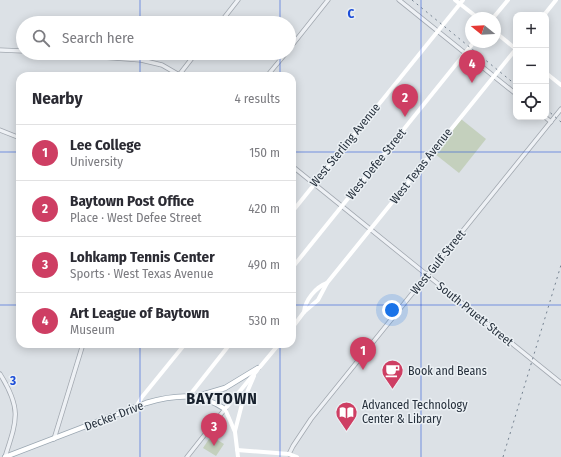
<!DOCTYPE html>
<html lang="en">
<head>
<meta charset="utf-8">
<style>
  :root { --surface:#fff; --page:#f2f2f3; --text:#2b2b33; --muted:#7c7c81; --line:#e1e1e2; --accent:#ce3e63 }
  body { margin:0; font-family:"Fira Sans Condensed",sans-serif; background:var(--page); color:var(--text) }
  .controls { position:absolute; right:12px; top:12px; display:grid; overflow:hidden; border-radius:8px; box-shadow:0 2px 10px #0003 }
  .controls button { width:36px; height:36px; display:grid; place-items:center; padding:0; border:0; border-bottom:1px solid var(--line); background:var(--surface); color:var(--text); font:20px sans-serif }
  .compass { position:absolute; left:465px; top:12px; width:36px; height:36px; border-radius:50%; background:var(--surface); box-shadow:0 2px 10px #0003; rotate:288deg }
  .you { position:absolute; left:392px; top:310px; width:14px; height:14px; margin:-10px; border:3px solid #fff; border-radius:50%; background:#1a73e8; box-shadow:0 0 0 6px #1a73e833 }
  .badge { display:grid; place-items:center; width:26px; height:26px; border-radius:50%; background:var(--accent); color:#fff; font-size:13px; font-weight:700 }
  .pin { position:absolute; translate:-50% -33px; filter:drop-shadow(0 1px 2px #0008) }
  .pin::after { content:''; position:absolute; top:21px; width:14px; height:12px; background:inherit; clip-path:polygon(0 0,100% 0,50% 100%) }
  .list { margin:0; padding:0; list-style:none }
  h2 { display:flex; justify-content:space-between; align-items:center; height:52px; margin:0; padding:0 16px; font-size:17px }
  h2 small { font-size:13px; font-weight:400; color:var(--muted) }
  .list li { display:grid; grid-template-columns:26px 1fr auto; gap:12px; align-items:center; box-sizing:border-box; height:56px; padding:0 16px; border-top:1px solid var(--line) }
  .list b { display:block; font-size:15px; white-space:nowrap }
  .list p { margin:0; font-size:13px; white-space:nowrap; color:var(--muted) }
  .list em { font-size:13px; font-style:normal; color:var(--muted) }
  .icon { flex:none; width:22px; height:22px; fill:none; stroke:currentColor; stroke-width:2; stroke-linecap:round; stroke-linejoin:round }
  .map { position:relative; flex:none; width:561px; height:457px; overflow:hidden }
  .search { position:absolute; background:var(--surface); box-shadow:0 2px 10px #0003; left:16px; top:16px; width:280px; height:44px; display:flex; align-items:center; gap:10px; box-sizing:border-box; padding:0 14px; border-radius:22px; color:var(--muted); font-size:15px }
  .panel { position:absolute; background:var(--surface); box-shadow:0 2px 10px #0003; left:16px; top:72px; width:280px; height:276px; border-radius:12px }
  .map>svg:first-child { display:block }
  .green { fill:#c4d0bd }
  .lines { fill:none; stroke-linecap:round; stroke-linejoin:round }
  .tertiary-casing { stroke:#a2a8b0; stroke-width:5 }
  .primary-casing { stroke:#9ba7b2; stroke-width:6 }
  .tertiary { stroke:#eef1f5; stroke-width:3.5 }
  .secondary { stroke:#fff; stroke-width:4 }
  .primary { stroke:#fff; stroke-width:4.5 }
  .rail { stroke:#758290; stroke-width:1; stroke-dasharray:2 4; stroke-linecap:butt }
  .grid { fill:none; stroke:#1d4ed8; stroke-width:1; stroke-opacity:0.55 }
  .labels { text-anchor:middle; stroke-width:3; stroke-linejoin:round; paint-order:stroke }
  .street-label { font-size:12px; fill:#26303c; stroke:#ebf0f4 }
  .poi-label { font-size:12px; fill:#26303c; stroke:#ebf0f4; text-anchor:start }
  .district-label { font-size:16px; font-weight:bold; letter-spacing:1px; fill:#18212d; stroke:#ebf0f4 }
  .grid-label { font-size:13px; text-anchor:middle; font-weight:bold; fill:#1d4ed8; stroke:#ebf0f4; stroke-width:3; stroke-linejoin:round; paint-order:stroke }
</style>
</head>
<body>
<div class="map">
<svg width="561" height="457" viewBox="0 0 561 457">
  <rect width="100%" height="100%" fill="#dce1e6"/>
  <!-- green -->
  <g class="green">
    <path d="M461 119 486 139 459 173 435 154Z"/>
    <path d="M211 436 224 444 216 456 203 448Z"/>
  </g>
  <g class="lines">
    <defs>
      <g id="tertiary">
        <path d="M399 0 516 94"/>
        <path d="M220 23 238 0"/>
        <path d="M289 49 328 0"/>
        <path d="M0 50 23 51"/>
        <path d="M46 53 141 60 162 65 181 76"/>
        <path d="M179 75 196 53"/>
        <path d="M267 76 286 53"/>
        <path d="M545 117 551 122"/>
        <path d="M0 130 20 138"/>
        <path d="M292 166 561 383"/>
        <path d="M0 374C22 409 17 420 5 457"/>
        <path d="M54 439 83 344"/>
        <path d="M289 454 293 446 311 419 561 109"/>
        <path d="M187 457 225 409"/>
      </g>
      <g id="primary">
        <path d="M198 396 225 388 258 368"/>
        <path d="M5 457 146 403C174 395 200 392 225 409"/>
      </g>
    </defs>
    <!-- tertiary casing -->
    <use href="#tertiary" class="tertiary-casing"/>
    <!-- primary casing -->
    <use href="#primary" class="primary-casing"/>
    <!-- tertiary -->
    <use href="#tertiary" class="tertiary"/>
    <!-- secondary -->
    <g class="secondary">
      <path d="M455 0 478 18"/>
      <path d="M544 15 556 0"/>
      <path d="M493 18 508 0"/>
      <path d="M495 32 516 49"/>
      <path d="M546 73 561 85"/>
      <path d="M292 212 463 0"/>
      <path d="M292 268 474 42"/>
      <path d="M304 312C305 300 316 287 327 283"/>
      <path d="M292 328 304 312 318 300 327 283 516 49"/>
      <path d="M189 396 230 344"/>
      <path d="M136 407 142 397 185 344"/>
      <path d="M235 431 242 404 254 376"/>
      <path d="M237 450 289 454 297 457"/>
      <path d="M238 457 235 432 225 409 279 344"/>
    </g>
    <!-- primary -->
    <use href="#primary" class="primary"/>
    <!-- rail -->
    <g class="rail">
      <path d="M412 0 516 85"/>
      <path d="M546 109 561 122"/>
      <path d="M503 457 561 265"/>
    </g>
  </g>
  <!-- grid -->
  <path class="grid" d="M140 0V23M280 0V23M421 0V457M140 53V76M280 53V76M0 152H20M292 152H561M0 305H20M292 305H561M140 344V457M280 344V457"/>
  <!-- icons -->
  <defs>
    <symbol id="cafe-pin" viewBox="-11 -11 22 30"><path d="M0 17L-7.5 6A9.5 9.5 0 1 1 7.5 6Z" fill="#ce3e63" stroke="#ebf0f4"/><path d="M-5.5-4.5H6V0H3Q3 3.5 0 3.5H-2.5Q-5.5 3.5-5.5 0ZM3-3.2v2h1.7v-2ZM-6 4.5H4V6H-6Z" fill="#fff"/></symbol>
    <symbol id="library-pin" viewBox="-11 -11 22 30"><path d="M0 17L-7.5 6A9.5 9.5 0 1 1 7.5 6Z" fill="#ce3e63" stroke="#ebf0f4"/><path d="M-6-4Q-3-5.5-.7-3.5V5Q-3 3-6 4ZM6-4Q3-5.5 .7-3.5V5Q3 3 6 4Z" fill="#fff"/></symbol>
  </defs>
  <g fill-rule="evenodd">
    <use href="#cafe-pin" x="380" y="358" width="25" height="34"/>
    <use href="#library-pin" x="334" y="400" width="25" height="34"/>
  </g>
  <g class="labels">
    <!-- street labels -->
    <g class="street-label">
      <text transform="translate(345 145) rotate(-51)" y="4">West Sterling Avenue</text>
      <text transform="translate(376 164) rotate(-51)" y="4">West Defee Street</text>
      <text transform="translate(421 166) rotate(-52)" y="4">West Texas Avenue</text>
      <text transform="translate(438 262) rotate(-51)" y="4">West Gulf Street</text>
      <text transform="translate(475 314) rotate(39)" y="4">South Pruett Street</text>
      <text transform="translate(114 416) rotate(-21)" y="4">Decker Drive</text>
    </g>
    <!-- poi labels -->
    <g class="poi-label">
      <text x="408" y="375">Book and Beans</text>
      <text x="362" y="409">Advanced Technology<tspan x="362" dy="14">Center &amp; Library</tspan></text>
    </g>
    <!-- district labels -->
    <g class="district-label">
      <text x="222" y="404">BAYTOWN</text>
    </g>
  </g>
  <g class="grid-label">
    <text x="351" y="18">C</text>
    <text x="13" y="385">3</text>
  </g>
</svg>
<div class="controls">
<button>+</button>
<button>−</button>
<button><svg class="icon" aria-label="locate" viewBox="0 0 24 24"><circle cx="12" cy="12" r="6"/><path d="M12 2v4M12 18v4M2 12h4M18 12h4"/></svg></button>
</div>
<svg class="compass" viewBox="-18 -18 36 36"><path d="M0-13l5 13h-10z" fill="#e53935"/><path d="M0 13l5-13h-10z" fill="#7c7c81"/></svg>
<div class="you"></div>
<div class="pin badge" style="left:363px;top:370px">1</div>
<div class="pin badge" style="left:405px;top:117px">2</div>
<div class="pin badge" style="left:214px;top:446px">3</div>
<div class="pin badge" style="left:472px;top:83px">4</div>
<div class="search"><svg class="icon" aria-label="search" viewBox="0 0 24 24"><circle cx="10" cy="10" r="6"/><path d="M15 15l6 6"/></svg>Search here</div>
<section class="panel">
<h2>Nearby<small>4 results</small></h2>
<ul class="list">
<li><span class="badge">1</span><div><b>Lee College</b><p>University</p></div><em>150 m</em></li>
<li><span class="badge">2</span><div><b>Baytown Post Office</b><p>Place · West Defee Street</p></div><em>420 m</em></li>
<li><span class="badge">3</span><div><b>Lohkamp Tennis Center</b><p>Sports · West Texas Avenue</p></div><em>490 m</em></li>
<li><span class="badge">4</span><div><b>Art League of Baytown</b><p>Museum</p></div><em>530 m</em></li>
</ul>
</section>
</div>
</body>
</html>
